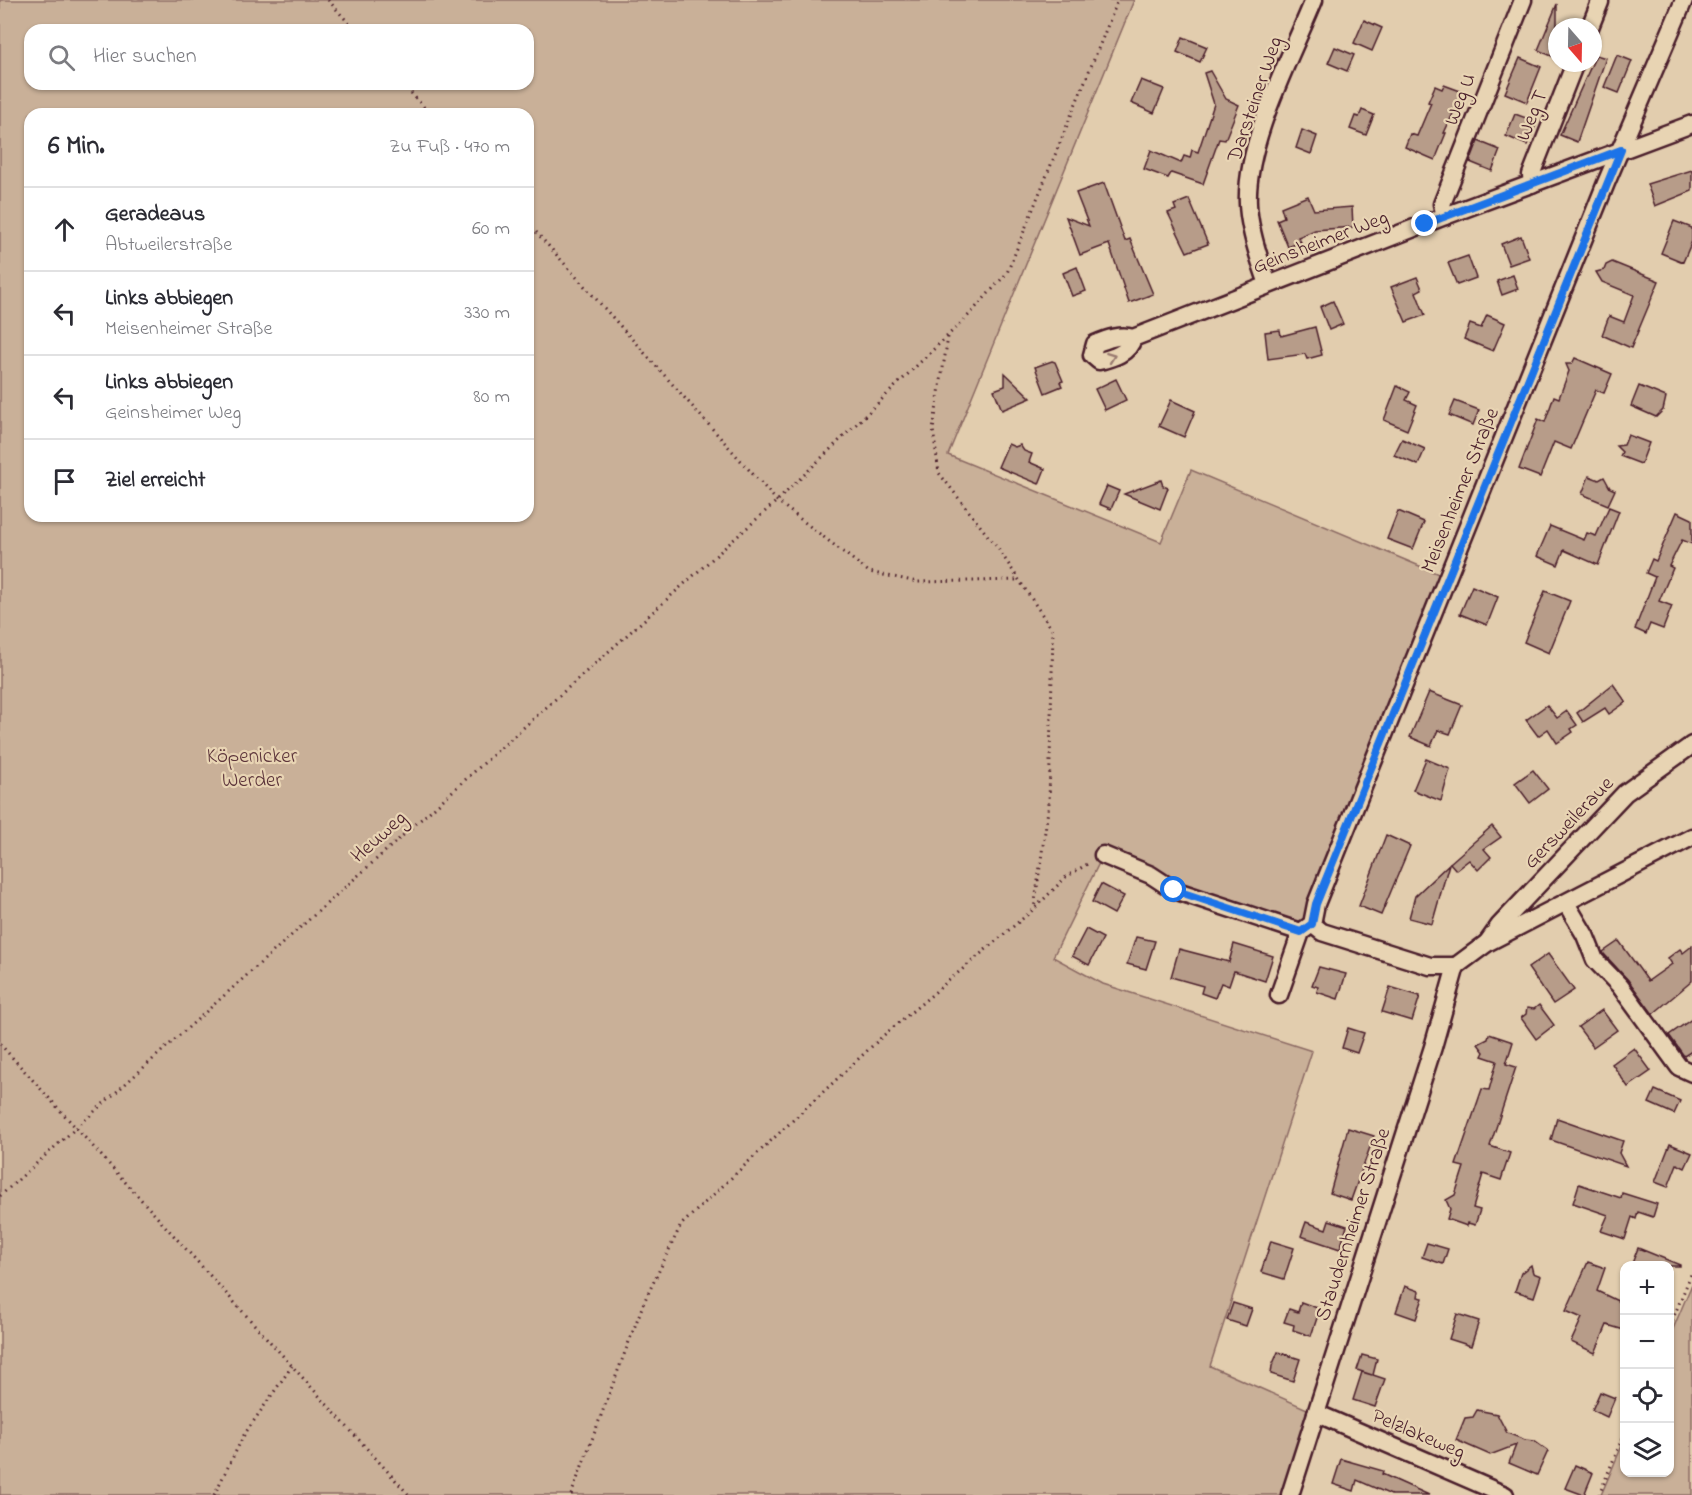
<!DOCTYPE html>
<html lang="de">
<head>
<meta charset="utf-8">
<style>
  :root { --surface:#fff; --page:#f7f7f7; --text:#2b2b33; --muted:#7c7c81; --line:#e1e1e2 }
  body { margin:0; font-family:"Indie Flower",sans-serif; background:var(--page); color:var(--text) }
  .controls { position:absolute; right:18px; bottom:18px; display:grid; overflow:hidden; border-radius:12px; box-shadow:0 2px 4px #0004 }
  .controls button { width:54px; height:54px; display:grid; place-items:center; padding:0; border:0; border-bottom:2px solid var(--line); background:var(--surface); color:var(--text); font:30px sans-serif }
  .compass { position:absolute; left:1548px; top:18px; width:54px; height:54px; border-radius:50%; background:var(--surface); box-shadow:0 2px 4px #0004; rotate:160deg }
  .stop { position:absolute; width:18px; height:18px; margin:-14px; border:4px solid #1a73e8; border-radius:50%; background:#fff }
  .stop.end { background:#1a73e8; border-color:#fff; box-shadow:0 2px 6px #0008 }
  .list { margin:0; padding:0; list-style:none }
  h2 { display:flex; justify-content:space-between; align-items:center; height:78px; margin:0; padding:0 24px; font-size:26px }
  h2 small { font-size:20px; font-weight:400; color:var(--muted) }
  .list li { display:grid; grid-template-columns:39px 1fr auto; gap:18px; align-items:center; box-sizing:border-box; height:84px; padding:0 24px; border-top:2px solid var(--line) }
  .list b { display:block; font-size:22px; white-space:nowrap }
  .list p { margin:0; font-size:20px; white-space:nowrap; color:var(--muted) }
  .list em { font-size:20px; font-style:normal; color:var(--muted) }
  .icon { flex:none; width:33px; height:33px; fill:none; stroke:currentColor; stroke-width:2; stroke-linecap:round; stroke-linejoin:round }
  .map { position:relative; flex:none; width:1692px; height:1495px; overflow:hidden }
  .search { position:absolute; background:var(--surface); box-shadow:0 2px 4px #0004; left:24px; top:24px; width:510px; height:66px; display:flex; align-items:center; gap:15px; box-sizing:border-box; padding:0 21px; border-radius:18px; color:var(--muted); font-size:22px }
  .panel { position:absolute; background:var(--surface); box-shadow:0 2px 4px #0004; left:24px; top:108px; width:510px; height:414px; border-radius:18px }
  .map>svg:first-child { display:block }
  .green { fill:#c9b098; stroke:#8a6862; stroke-width:1.5; fill-rule:evenodd }
  .building { fill:#b79c89; stroke:#4a1f2b; stroke-width:1.5 }
  .lines { fill:none; stroke-linecap:round; stroke-linejoin:round }
  .minor-casing { stroke:#4a1f2b; stroke-width:21 }
  .path { stroke:#4a1f2b; stroke-width:3; stroke-dasharray:1.5 4.5; stroke-linecap:butt }
  .minor { stroke:#e8d4b3; stroke-width:16 }
  .oneway { stroke:#997a6f }
  .route { stroke:#1a73e8; stroke-width:8 }
  .labels { text-anchor:middle; stroke-width:4.5; stroke-linejoin:round; paint-order:stroke }
  .street-label { font-size:21px; fill:#4a1f2b; stroke:#e8d4b3 }
  .park-label { font-size:21px; fill:#5d353b; stroke:#e8d4b3 }
</style>
</head>
<body>
<div class="map">
<svg width="1692" height="1495" viewBox="0 0 1692 1495">
  <rect width="100%" height="100%" fill="#e2cdae"/>
  <filter id="ink" filterUnits="userSpaceOnUse"><feTurbulence type="fractalNoise" baseFrequency=".0167" numOctaves="2"/><feDisplacementMap in="SourceGraphic" scale="12" xChannelSelector="R" yChannelSelector="G"/><feConvolveMatrix kernelMatrix="1 2 1 2 8 2 1 2 1" color-interpolation-filters="sRGB"/></filter>
  <g filter="url(#ink)">
    <!-- green -->
    <g class="green">
      <path d="M0 0H1134L948 455 1161 542 1191 470 1448 578 1301 932 1103 855 1053 957 1103 984 1312 1051 1210 1366 1316 1413 1290 1495H0ZM30 30H528V84H30ZM30 114H528V516H30Z"/>
      <path d="M1692 1284V1495H1601L1624 1441V1472H1670V1336Z"/>
    </g>
    <!-- building -->
    <g class="building">
      <path d="M1557 4V50L1554 57 1538 50Z"/>
      <path d="M1364 20 1382 28 1372 51 1354 43Z"/>
      <path d="M1183 37 1207 47 1200 62 1177 52Z"/>
      <path d="M1335 47 1354 55 1347 71 1328 63Z"/>
      <path d="M1596 55 1606 58 1577 142 1560 135Z"/>
      <path d="M1617 55 1632 61 1619 93 1604 87Z"/>
      <path d="M1520 58 1541 67 1527 102 1505 93Z"/>
      <path d="M1210 71 1226 99 1239 105 1225 140 1219 139 1203 184 1171 173 1168 178 1144 169 1151 150 1181 163 1184 156 1190 158 1192 150 1198 152 1214 104 1204 73Z"/>
      <path d="M1141 80 1164 89 1154 113 1131 103Z"/>
      <path d="M1444 85 1463 92 1444 133H1446L1435 160 1405 147 1410 134 1417 136 1431 103 1428 102 1435 86 1442 89Z"/>
      <path d="M1362 110 1374 115 1366 135 1350 129 1355 116 1359 117Z"/>
      <path d="M1515 114 1537 122 1527 145 1506 136Z"/>
      <path d="M1302 130 1317 136 1311 154 1296 148Z"/>
      <path d="M1478 141 1500 150 1492 171 1470 162Z"/>
      <path d="M1692 170V191L1655 206 1647 184Z"/>
      <path d="M1104 183 1125 241 1130 239 1153 294 1129 303 1109 244 1080 255 1066 217 1089 226 1076 193Z"/>
      <path d="M1308 196 1314 210 1352 207 1353 227 1315 230 1298 237 1301 242 1288 247 1277 220 1284 217 1281 207Z"/>
      <path d="M1189 199 1208 244 1187 252 1168 213 1176 210 1174 205Z"/>
      <path d="M1674 221 1692 228V241L1683 262 1661 253Z"/>
      <path d="M1521 236 1529 258 1509 265 1501 244Z"/>
      <path d="M1468 256 1476 278 1457 285 1448 263Z"/>
      <path d="M1612 262 1659 281 1631 348 1602 335 1609 316 1624 322 1634 295 1602 282 1596 272 1604 270 1606 265Z"/>
      <path d="M1077 267 1086 291 1072 296 1063 273Z"/>
      <path d="M1513 275 1518 289 1502 295 1497 281Z"/>
      <path d="M1417 277 1422 289 1416 292 1425 315 1406 322 1391 287Z"/>
      <path d="M1333 301 1343 324 1329 330 1320 307Z"/>
      <path d="M1487 315 1505 323 1493 351 1464 339 1470 324 1481 328Z"/>
      <path d="M1315 327 1322 355 1307 359 1305 354 1268 359 1265 332 1280 330 1281 336Z"/>
      <path d="M1575 358 1612 374 1604 393 1596 390 1571 449 1554 442 1540 477 1519 469 1538 419 1545 422 1554 396 1559 398 1569 371 1566 364H1572Z"/>
      <path d="M1052 361 1055 362 1063 381 1060 382 1062 386 1045 393 1035 367Z"/>
      <path d="M1005 373 1031 398 1002 410 994 390 1005 386Z"/>
      <path d="M1116 379 1126 400 1105 410 1095 389Z"/>
      <path d="M1397 386 1410 392 1406 400 1417 405 1407 430 1384 420Z"/>
      <path d="M1639 386 1666 397 1663 410 1656 417 1631 406Z"/>
      <path d="M1171 400 1195 411 1184 437 1159 426Z"/>
      <path d="M1455 401 1479 410 1473 425 1449 415Z"/>
      <path d="M1628 435 1649 443 1641 464 1620 456 1622 452 1616 446 1624 445Z"/>
      <path d="M1402 439 1425 449 1418 465 1394 455Z"/>
      <path d="M1008 444 1015 447 1020 445 1024 451 1032 454 1029 462 1045 469 1039 484 998 467Z"/>
      <path d="M1589 476 1599 480 1604 477 1610 488 1615 490 1608 505 1582 494Z"/>
      <path d="M1161 480 1163 486 1168 488 1160 509 1124 494Z"/>
      <path d="M1107 486 1119 491 1111 509 1099 504Z"/>
      <path d="M1609 507 1619 511 1598 565 1564 550 1558 565 1537 556 1550 526 1584 540 1587 533 1596 536Z"/>
      <path d="M1398 511 1424 522 1413 549 1387 539Z"/>
      <path d="M1677 512 1692 519V544L1682 540 1669 566 1673 568 1659 601 1672 606 1663 629 1650 624 1646 634 1635 629 1655 577 1646 573 1652 559 1656 561Z"/>
      <path d="M1472 586 1498 597 1487 625 1460 614Z"/>
      <path d="M1545 591 1570 601 1549 653 1524 642Z"/>
      <path d="M1613 684 1626 702 1609 714 1605 708 1583 722 1577 713Z"/>
      <path d="M1429 692 1462 705 1450 734 1438 730 1431 746 1410 737Z"/>
      <path d="M1547 705 1557 718 1567 711 1577 725 1571 729 1573 732 1557 743 1548 729 1538 736 1526 720Z"/>
      <path d="M1426 759 1450 769 1441 801 1413 790Z"/>
      <path d="M1533 770 1548 789 1530 803 1515 783Z"/>
      <path d="M1492 826 1501 837 1484 849 1491 857 1478 870 1469 860 1456 870 1450 863Z"/>
      <path d="M1386 835 1410 846 1381 915 1359 906Z"/>
      <path d="M1449 864 1432 924 1409 918 1415 896Z"/>
      <path d="M1101 884 1124 896 1114 914 1092 902Z"/>
      <path d="M1086 929 1103 938 1089 965 1072 956Z"/>
      <path d="M1136 937 1155 941 1146 969 1127 964Z"/>
      <path d="M1619 941 1648 981 1672 964 1668 958 1680 949 1683 953 1692 946V981L1653 1014 1628 980 1604 954 1603 952Z"/>
      <path d="M1234 944 1273 956 1265 981 1234 971 1229 986 1221 983 1215 998 1201 993 1203 986 1171 977 1179 949 1229 962Z"/>
      <path d="M1548 954 1574 990 1553 1004 1528 968Z"/>
      <path d="M1319 967 1346 974 1338 999 1317 992 1318 987 1312 985Z"/>
      <path d="M1390 987 1420 996 1412 1021 1382 1012Z"/>
      <path d="M1539 1005 1554 1025 1536 1039 1521 1018 1526 1014 1527 1008 1534 1009Z"/>
      <path d="M1602 1010 1617 1030 1593 1047 1578 1027Z"/>
      <path d="M1692 1019V1051L1684 1056 1669 1035Z"/>
      <path d="M1348 1028 1364 1033 1357 1053 1342 1048Z"/>
      <path d="M1489 1034 1513 1042 1506 1064 1516 1067 1490 1146 1510 1153 1501 1180 1483 1174 1473 1208 1480 1210 1475 1225 1468 1223 1467 1226 1447 1219 1450 1209 1446 1200 1455 1195 1464 1167 1456 1165 1482 1089 1489 1090 1497 1061 1482 1056 1484 1052 1478 1044 1488 1039Z"/>
      <path d="M1634 1048 1651 1071 1628 1087 1612 1064Z"/>
      <path d="M1655 1090 1680 1101 1674 1114 1649 1103Z"/>
      <path d="M1557 1118 1623 1141 1619 1153 1626 1166 1551 1140Z"/>
      <path d="M1348 1128 1374 1136 1351 1200 1330 1193Z"/>
      <path d="M1670 1144 1692 1153 1685 1168 1677 1164 1668 1187 1655 1182Z"/>
      <path d="M1579 1184 1621 1198 1622 1193 1657 1204 1653 1217 1638 1212 1636 1219 1632 1217 1625 1239 1601 1231 1608 1215 1573 1203Z"/>
      <path d="M1329 1220 1347 1226 1340 1249 1301 1236 1306 1222 1326 1229Z"/>
      <path d="M1271 1241 1294 1248 1284 1279 1261 1272Z"/>
      <path d="M1427 1243 1448 1249 1443 1264 1422 1257Z"/>
      <path d="M1638 1248 1680 1265V1266H1631Z"/>
      <path d="M1588 1262 1605 1268 1597 1291 1624 1304V1330L1607 1325 1595 1353 1571 1342 1582 1318 1566 1311Z"/>
      <path d="M1531 1265 1533 1273 1541 1276 1534 1297 1515 1291 1521 1273Z"/>
      <path d="M1405 1286 1419 1291 1418 1297 1423 1298 1416 1319 1396 1312Z"/>
      <path d="M1301 1302 1320 1309 1311 1336 1293 1330 1294 1325 1284 1322 1289 1309 1298 1312Z"/>
      <path d="M1233 1303 1252 1309 1246 1326 1227 1320Z"/>
      <path d="M1457 1314 1479 1321 1471 1346 1449 1339Z"/>
      <path d="M1278 1352 1300 1359 1293 1381 1271 1374 1272 1366Z"/>
      <path d="M1362 1355 1377 1359 1373 1375 1385 1379 1375 1407 1353 1400 1362 1372 1372 1375 1357 1370Z"/>
      <path d="M1600 1392 1615 1398 1607 1417 1592 1410Z"/>
      <path d="M1477 1410 1497 1414 1507 1433 1525 1440 1534 1441 1548 1451 1537 1475 1509 1463 1516 1445 1490 1455 1456 1440 1465 1418 1473 1417Z"/>
      <path d="M1341 1459 1383 1471 1382 1474 1429 1495H1391L1357 1480 1354 1491 1333 1484Z"/>
      <path d="M1575 1465 1593 1473 1584 1495 1565 1488Z"/>
    </g>
    <g class="lines">
      <defs>
        <g id="minor">
          <path d="M1590 27 1600 2"/>
          <path d="M1532 184 1531 175 1575 63"/>
          <path d="M1445 216 1442 204 1523 0"/>
          <path d="M1268 284C1260 262 1249 227 1248 204 1245 142 1291 57 1314 0"/>
          <path d="M1133 338C1129 353 1113 358 1099 361L1092 355 1095 344C1107 339 1120 334 1133 338L1445 216 1692 124"/>
          <path d="M1103 855 1151 875 1174 890 1301 932"/>
          <path d="M1566 903 1585 935 1595 960 1620 986 1679 1067 1692 1073"/>
          <path d="M1312 924 1322 932 1430 966H1456"/>
          <path d="M1487 943 1499 926 1625 793 1692 745"/>
          <path d="M1456 966 1487 943 1692 837"/>
          <path d="M1279 995 1301 932 1312 924 1316 904 1606 183 1684 0"/>
          <path d="M1316 1413 1505 1495"/>
          <path d="M1290 1495 1433 1047 1456 966"/>
        </g>
      </defs>
      <!-- minor casing -->
      <use href="#minor" class="minor-casing"/>
      <!-- path -->
      <g class="path">
        <path d="M328 0 355 30"/>
        <path d="M403 84 430 114"/>
        <path d="M528 223 777 501 869 572 918 582 1020 580"/>
        <path d="M948 337 933 430 939 473 999 550 1053 631 1049 803 1034 909"/>
        <path d="M0 1044 409 1495"/>
        <path d="M0 1196 777 501 970 314 1007 273 1118 0"/>
        <path d="M1670 1326 1692 1272"/>
        <path d="M214 1495 244 1435 292 1366"/>
        <path d="M571 1495 644 1302 681 1225 884 1035 1034 909 1066 877 1089 863"/>
        <path d="M1599 1495 1624 1434"/>
      </g>
      <!-- minor -->
      <use href="#minor" class="minor"/>
    </g>
    <!-- one-way arrows -->
    <defs><path id="oneway-chevron" d="M-2-3.5L2.5 0L-2 3.5" fill="none" stroke-width="1.6" stroke-linecap="round" stroke-linejoin="round" transform="scale(1.5)"/></defs>
    <use class="oneway" href="#oneway-chevron" transform="translate(1111 357) rotate(-20)"/>
  </g>
  <g class="lines" filter="url(#ink)">
    <!-- route -->
    <path class="route" d="M1174 890 1301 932 1312 924 1316 904 1621 150 1425 224"/>
  </g>
  <g class="labels">
    <!-- street labels -->
    <g class="street-label">
      <text transform="translate(1254 99) rotate(-71)" y="7">Darsteiner Weg</text>
      <text transform="translate(1459 99) rotate(-69)" y="7">Weg U</text>
      <text transform="translate(1531 115) rotate(-68)" y="7">Weg T</text>
      <text transform="translate(1320 241) rotate(-21)" y="7">Geinsheimer Weg</text>
      <text transform="translate(1459 490) rotate(-68)" y="7">Meisenheimer Straße</text>
      <text transform="translate(1568 822) rotate(-46)" y="7">Gersweileraue</text>
      <text transform="translate(378 836) rotate(-42)" y="7">Heuweg</text>
      <text transform="translate(1352 1224) rotate(-72)" y="7">Staudernheimer Straße</text>
      <text transform="translate(1419 1433) rotate(23)" y="7">Pelzlakeweg</text>
    </g>
    <!-- park labels -->
    <g class="park-label">
      <text x="252" y="762">Köpenicker<tspan x="252" dy="24">Werder</tspan></text>
    </g>
  </g>
</svg>
<div class="controls">
<button>+</button>
<button>−</button>
<button><svg class="icon" aria-label="locate" viewBox="0 0 24 24"><circle cx="12" cy="12" r="6"/><path d="M12 2v4M12 18v4M2 12h4M18 12h4"/></svg></button>
<button><svg class="icon" aria-label="layers" viewBox="0 0 24 24"><path d="M12 4l9 5-9 5-9-5zM3 14l9 5 9-5"/></svg></button>
</div>
<svg class="compass" viewBox="-18 -18 36 36"><path d="M0-13l5 13h-10z" fill="#e53935"/><path d="M0 13l5-13h-10z" fill="#7c7c81"/></svg>
<div class="stop" style="left:1174px;top:890px"></div>
<div class="stop end" style="left:1425px;top:224px"></div>
<div class="search"><svg class="icon" aria-label="search" viewBox="0 0 24 24"><circle cx="10" cy="10" r="6"/><path d="M15 15l6 6"/></svg>Hier suchen</div>
<section class="panel">
<h2>6 Min.<small>Zu Fuß · 470 m</small></h2>
<ul class="list">
<li><svg class="icon" aria-label="ahead" viewBox="0 0 24 24"><path d="M12 20V5M6 11l6-6 6 6"/></svg><div><b>Geradeaus</b><p>Abtweilerstraße</p></div><em>60 m</em></li>
<li><svg class="icon" aria-label="left" viewBox="0 0 24 24"><path d="M17 20v-9H6M10 6l-5 5 5 5"/></svg><div><b>Links abbiegen</b><p>Meisenheimer Straße</p></div><em>330 m</em></li>
<li><svg class="icon" aria-label="left" viewBox="0 0 24 24"><path d="M17 20v-9H6M10 6l-5 5 5 5"/></svg><div><b>Links abbiegen</b><p>Geinsheimer Weg</p></div><em>80 m</em></li>
<li><svg class="icon" aria-label="arrive" viewBox="0 0 24 24"><path d="M6 21V4h12l-3 4 3 4H6"/></svg><div><b>Ziel erreicht</b></div></li>
</ul>
</section>
</div>
</body>
</html>
